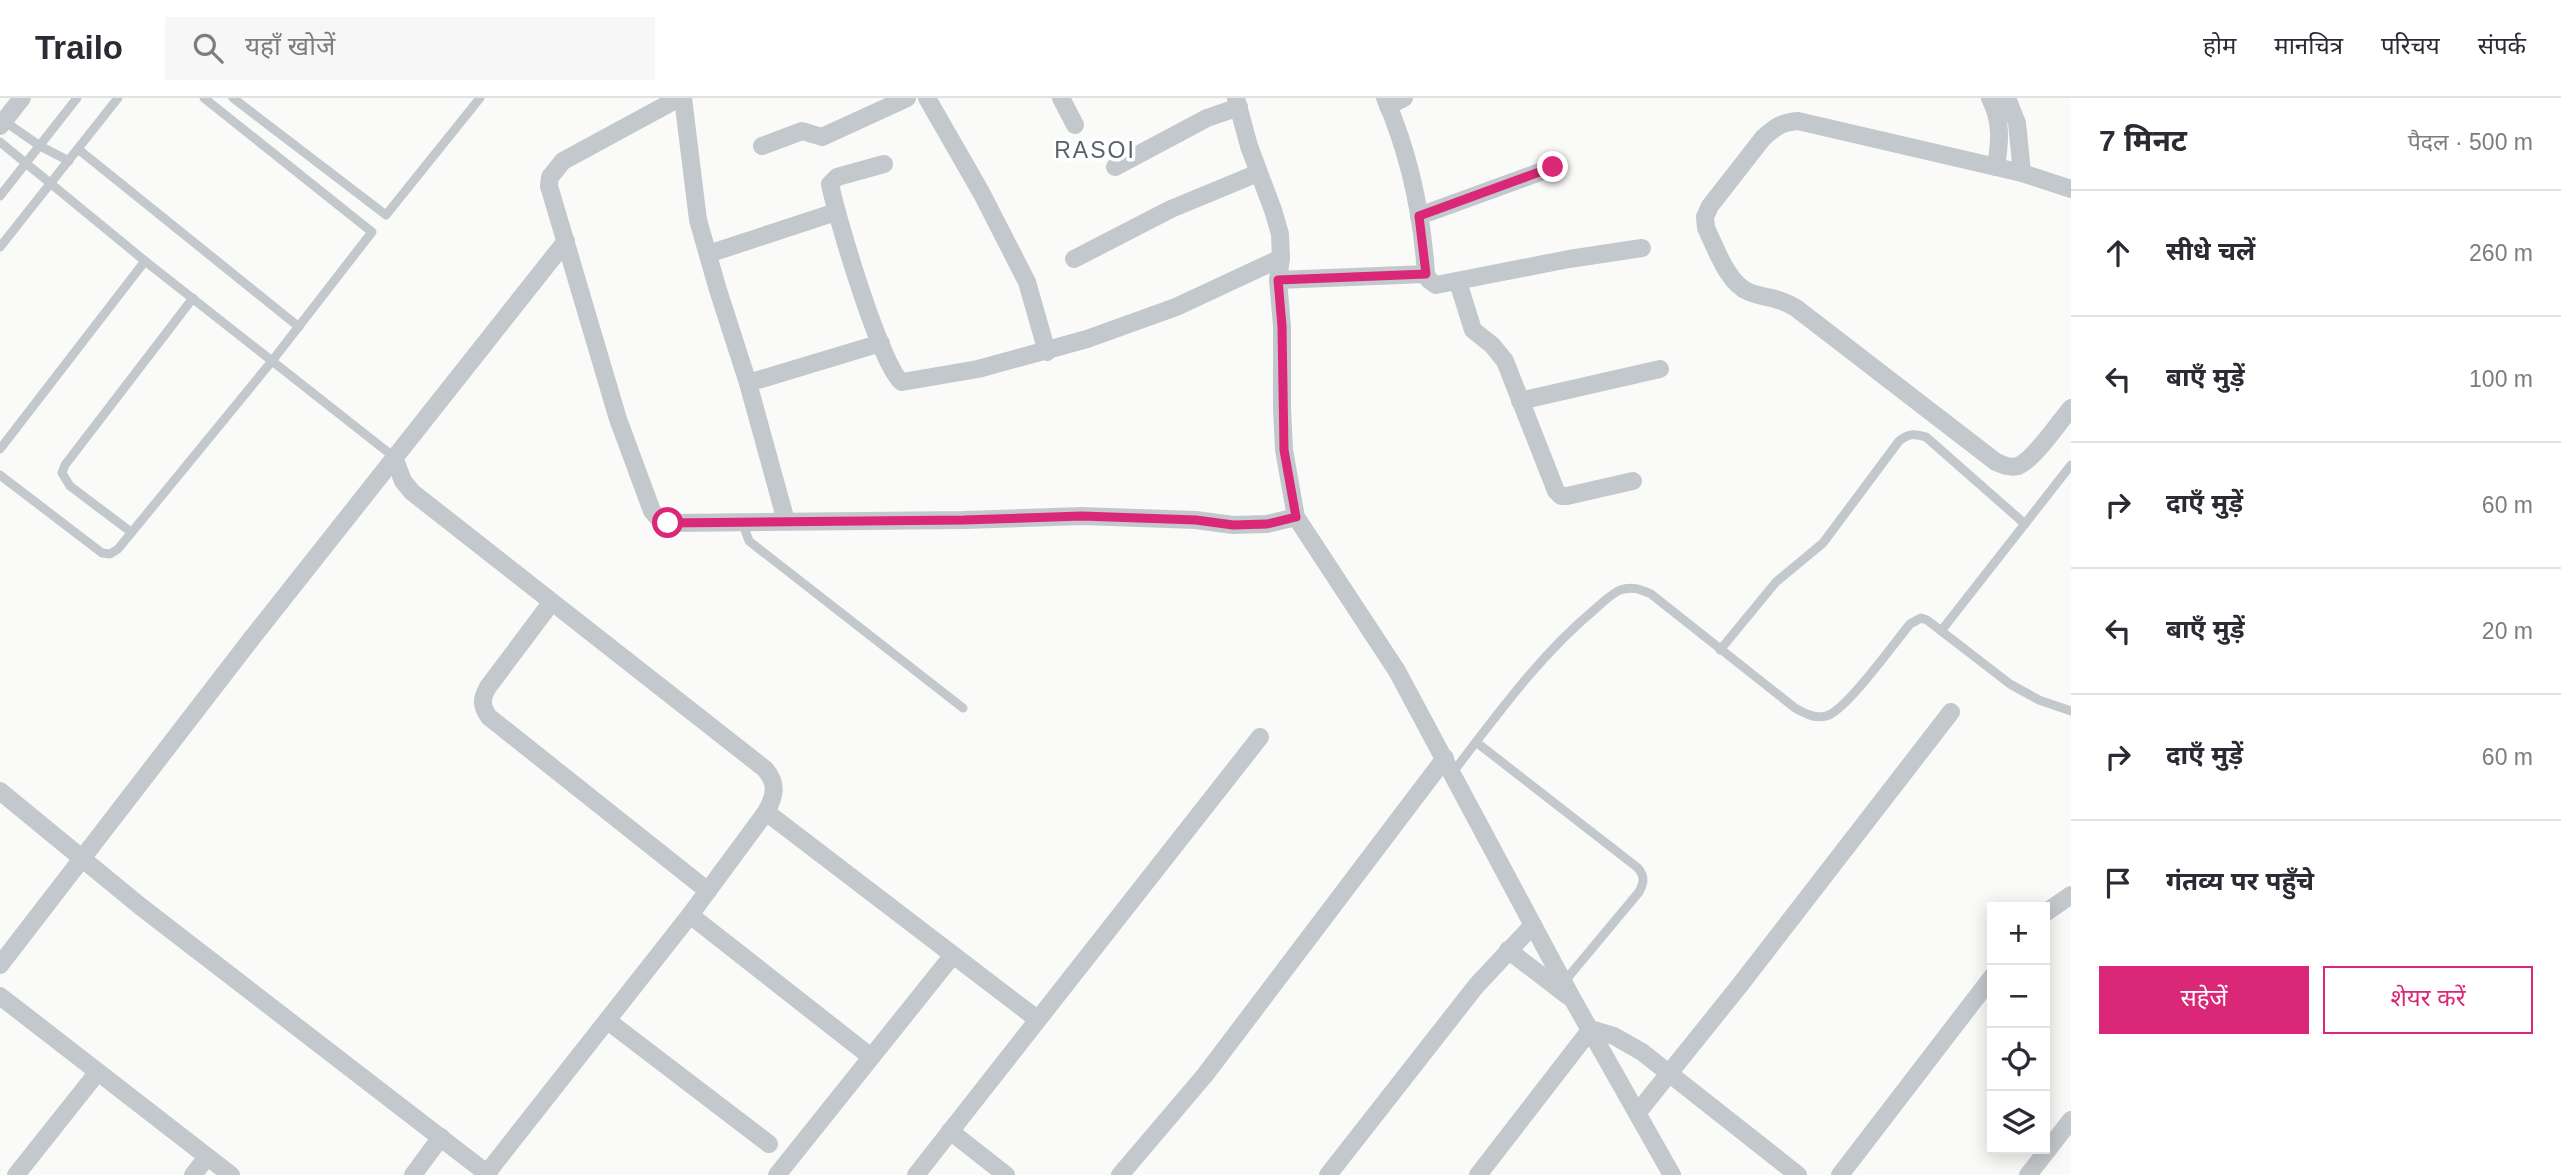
<!DOCTYPE html>
<html lang="hi">
<head>
<meta charset="utf-8">
<style>
  :root { --surface:#fff; --page:#f7f7f7; --text:#2b2b33; --muted:#7c7c81; --line:#e1e1e2; --accent:#db2777 }
  body { margin:0; font-family:Helvetica,"Noto Sans Devanagari",sans-serif; background:var(--page); color:var(--text) }
  .controls { position:absolute; right:21px; bottom:21px; display:grid; overflow:hidden; border-radius:0px; box-shadow:0 4px 18px #0003 }
  .controls button { width:63px; height:63px; display:grid; place-items:center; padding:0; border:0; border-bottom:2px solid var(--line); background:var(--surface); color:var(--text); font:35px sans-serif }
  .stop { position:absolute; width:21px; height:21px; margin:-16px; border:5px solid #db2777; border-radius:50%; background:#fff }
  .stop.end { background:#db2777; border-color:#fff; box-shadow:0 2px 7px #0008 }
  .list { margin:0; padding:0; list-style:none }
  h2 { display:flex; justify-content:space-between; align-items:center; height:91px; margin:0; padding:0 28px; font-size:30px }
  h2 small { font-size:23px; font-weight:400; color:var(--muted) }
  .list li { display:grid; grid-template-columns:46px 1fr auto; gap:21px; align-items:center; box-sizing:border-box; height:126px; padding:0 28px; border-top:2px solid var(--line) }
  .list b { display:block; font-size:26px; white-space:nowrap }
  .list em { font-size:23px; font-style:normal; color:var(--muted) }
  .actions { display:flex; gap:14px; padding:21px 28px }
  .actions a { flex:1; padding:16px 0; border:2px solid var(--accent); border-radius:0px; text-align:center; font-size:24px; color:var(--accent) }
  .actions .main { background:var(--accent); color:#fff }
  .icon { flex:none; width:38px; height:38px; fill:none; stroke:currentColor; stroke-width:2; stroke-linecap:round; stroke-linejoin:round }
  .map { position:relative; flex:none; width:2071px; height:1077px; overflow:hidden }
  header { display:flex; align-items:center; gap:42px; box-sizing:border-box; height:98px; padding:0 35px; background:var(--surface); border-bottom:2px solid var(--line) }
  header strong { font-size:33px }
  nav { display:flex; gap:38px; margin-inline-start:auto; font-size:24px }
  .search { width:490px; height:63px; background:var(--page); display:flex; align-items:center; gap:18px; box-sizing:border-box; padding:0 24px; border-radius:0px; color:var(--muted); font-size:26px }
  main { display:flex }
  aside { flex:1; background:var(--surface) }
  .map>svg:first-child { display:block }
  .lines { fill:none; stroke-linecap:round; stroke-linejoin:round }
  .lane { stroke:#c3c8cc; stroke-width:9 }
  .street { stroke:#c3c8cc; stroke-width:18 }
  .route { stroke:#db2777; stroke-width:9 }
  .labels { text-anchor:middle; stroke-width:7; stroke-linejoin:round; paint-order:stroke }
  .quarter-label { font-size:23px; letter-spacing:2px; fill:#57646e; stroke:#fff }
</style>
</head>
<body>
<header>
<strong>Trailo</strong>
<div class="search"><svg class="icon" aria-label="search" viewBox="0 0 24 24"><circle cx="10" cy="10" r="6"/><path d="M15 15l6 6"/></svg>यहाँ खोजें</div>
<nav><a>होम</a><a>मानचित्र</a><a>परिचय</a><a>संपर्क</a></nav>
</header>
<main>
<div class="map">
<svg width="2071" height="1077" viewBox="0 0 2071 1077">
  <rect width="100%" height="100%" fill="#fafaf8"/>
  <g class="lines">
    <!-- lane -->
    <g class="lane">
      <path d="M233 0 386 117 480 0"/>
      <path d="M4 23 40 48 69 63"/>
      <path d="M0 44 145 163 394 359"/>
      <path d="M78 51 299 229"/>
      <path d="M0 98 77 0"/>
      <path d="M0 149 118 0"/>
      <path d="M0 351 145 163"/>
      <path d="M0 377 102 455 110 456 118 451 272 263 372 134 204 0"/>
      <path d="M748 423 745 432 749 443 963 610"/>
      <path d="M131 434 70 388 62 375 65 367 193 200"/>
      <path d="M1941 533 2071 367"/>
      <path d="M1720 552 1776 484 1823 445 1899 343C1908 336 1914 335 1926 339L2025 426"/>
      <path d="M1476 644 1638 770C1645 779 1644 784 1639 794L1564 884"/>
      <path d="M1453 674C1497 617 1539 558 1594 512 1602 505 1611 496 1620 492 1632 488 1640 491 1651 496L1795 610C1805 615 1814 621 1826 618 1845 614 1895 544 1910 526L1921 520 1927 522 2010 586 2039 602 2071 613"/>
    </g>
    <!-- street -->
    <g class="street">
      <path d="M679 0 563 63 550 79 549 88 618 321 652 413 658 420 668 425 964 422 1082 418 1196 422 1233 427 1267 426 1296 419"/>
      <path d="M683 0 698 122 718 192 748 285 786 423"/>
      <path d="M927 0 982 96 1027 184 1047 254"/>
      <path d="M1061 0 1075 27"/>
      <path d="M1236 0 1249 48 1273 112 1280 136 1281 160 1278 182 1282 228V310L1284 352 1296 419 1397 573 1573 902 1672 1077"/>
      <path d="M1385 0C1409 55 1422 116 1426 176L1429 182 1436 187 1569 161 1642 150"/>
      <path d="M1990 0C2002 24 2000 43 1996 69"/>
      <path d="M2007 0 2017 25 2022 75"/>
      <path d="M1388 8 1404 0"/>
      <path d="M0 28 22 0"/>
      <path d="M762 48 802 33 822 39 907 0"/>
      <path d="M884 66 837 79 830 86C836 117 882 272 902 284L978 271 1087 241 1176 209 1281 160"/>
      <path d="M1115 69 1207 20 1239 9"/>
      <path d="M2071 91 2022 75 1798 23C1782 24 1775 29 1763 40L1710 108 1705 119 1706 130C1716 150 1727 185 1749 194 1767 201 1776 198 1796 210L1996 364C2003 367 2009 370 2018 368 2034 362 2059 324 2071 310"/>
      <path d="M1419 118 1554 69"/>
      <path d="M708 156 836 114"/>
      <path d="M1074 161 1171 111 1258 75"/>
      <path d="M1278 182 1426 176"/>
      <path d="M1458 184 1473 232 1492 247 1505 263 1556 393 1561 398H1567L1633 383"/>
      <path d="M748 285 881 245"/>
      <path d="M1520 303 1660 271"/>
      <path d="M394 359 403 383 412 394 765 671C778 686 775 698 766 714L690 817"/>
      <path d="M551 505 488 589C481 601 481 608 489 619L708 793"/>
      <path d="M0 693 140 808 489 1077"/>
      <path d="M766 714 1037 921"/>
      <path d="M2045 815 2071 797"/>
      <path d="M1508 852 1568 898"/>
      <path d="M0 867 252 540 566 143"/>
      <path d="M0 898 231 1077"/>
      <path d="M608 923 769 1046"/>
      <path d="M1638 1014 1740 887 1951 614"/>
      <path d="M950 1033 1006 1077"/>
      <path d="M487 1075 690 817 871 959"/>
      <path d="M16 1077 97 975"/>
      <path d="M193 1077 207 1059"/>
      <path d="M413 1077 441 1039"/>
      <path d="M777 1077 953 857"/>
      <path d="M916 1077 1260 639"/>
      <path d="M1120 1077 1205 977 1445 660"/>
      <path d="M1328 1077 1476 888 1533 827"/>
      <path d="M1478 1077 1591 931 1614 938 1642 954 1798 1077"/>
      <path d="M1840 1077 1992 879"/>
      <path d="M2028 1077 2071 1022"/>
    </g>
  </g>
  <g class="lines">
    <!-- route -->
    <path class="route" d="M668 425 964 422 1082 418 1196 422 1233 427 1267 426 1296 419 1284 352 1282 228 1278 182 1426 176 1419 118 1553 69"/>
  </g>
  <g class="labels">
    <!-- quarter labels -->
    <g class="quarter-label">
      <text x="1095" y="60">RASOI</text>
    </g>
  </g>
</svg>
<div class="controls">
<button>+</button>
<button>−</button>
<button><svg class="icon" aria-label="locate" viewBox="0 0 24 24"><circle cx="12" cy="12" r="6"/><path d="M12 2v4M12 18v4M2 12h4M18 12h4"/></svg></button>
<button><svg class="icon" aria-label="layers" viewBox="0 0 24 24"><path d="M12 4l9 5-9 5-9-5zM3 14l9 5 9-5"/></svg></button>
</div>
<div class="stop" style="left:668px;top:425px"></div>
<div class="stop end" style="left:1553px;top:69px"></div>
</div>
<aside>
<h2>7 मिनट<small>पैदल · 500 m</small></h2>
<ul class="list">
<li><svg class="icon" aria-label="ahead" viewBox="0 0 24 24"><path d="M12 20V5M6 11l6-6 6 6"/></svg><div><b>सीधे चलें</b></div><em>260 m</em></li>
<li><svg class="icon" aria-label="left" viewBox="0 0 24 24"><path d="M17 20v-9H6M10 6l-5 5 5 5"/></svg><div><b>बाएँ मुड़ें</b></div><em>100 m</em></li>
<li><svg class="icon" aria-label="right" viewBox="0 0 24 24"><path d="M7 20v-9h11M14 6l5 5-5 5"/></svg><div><b>दाएँ मुड़ें</b></div><em>60 m</em></li>
<li><svg class="icon" aria-label="left" viewBox="0 0 24 24"><path d="M17 20v-9H6M10 6l-5 5 5 5"/></svg><div><b>बाएँ मुड़ें</b></div><em>20 m</em></li>
<li><svg class="icon" aria-label="right" viewBox="0 0 24 24"><path d="M7 20v-9h11M14 6l5 5-5 5"/></svg><div><b>दाएँ मुड़ें</b></div><em>60 m</em></li>
<li><svg class="icon" aria-label="arrive" viewBox="0 0 24 24"><path d="M6 21V4h12l-3 4 3 4H6"/></svg><div><b>गंतव्य पर पहुँचे</b></div></li>
</ul>
<div class="actions"><a class="main">सहेजें</a><a>शेयर करें</a></div>
</aside>
</main>
</body>
</html>
